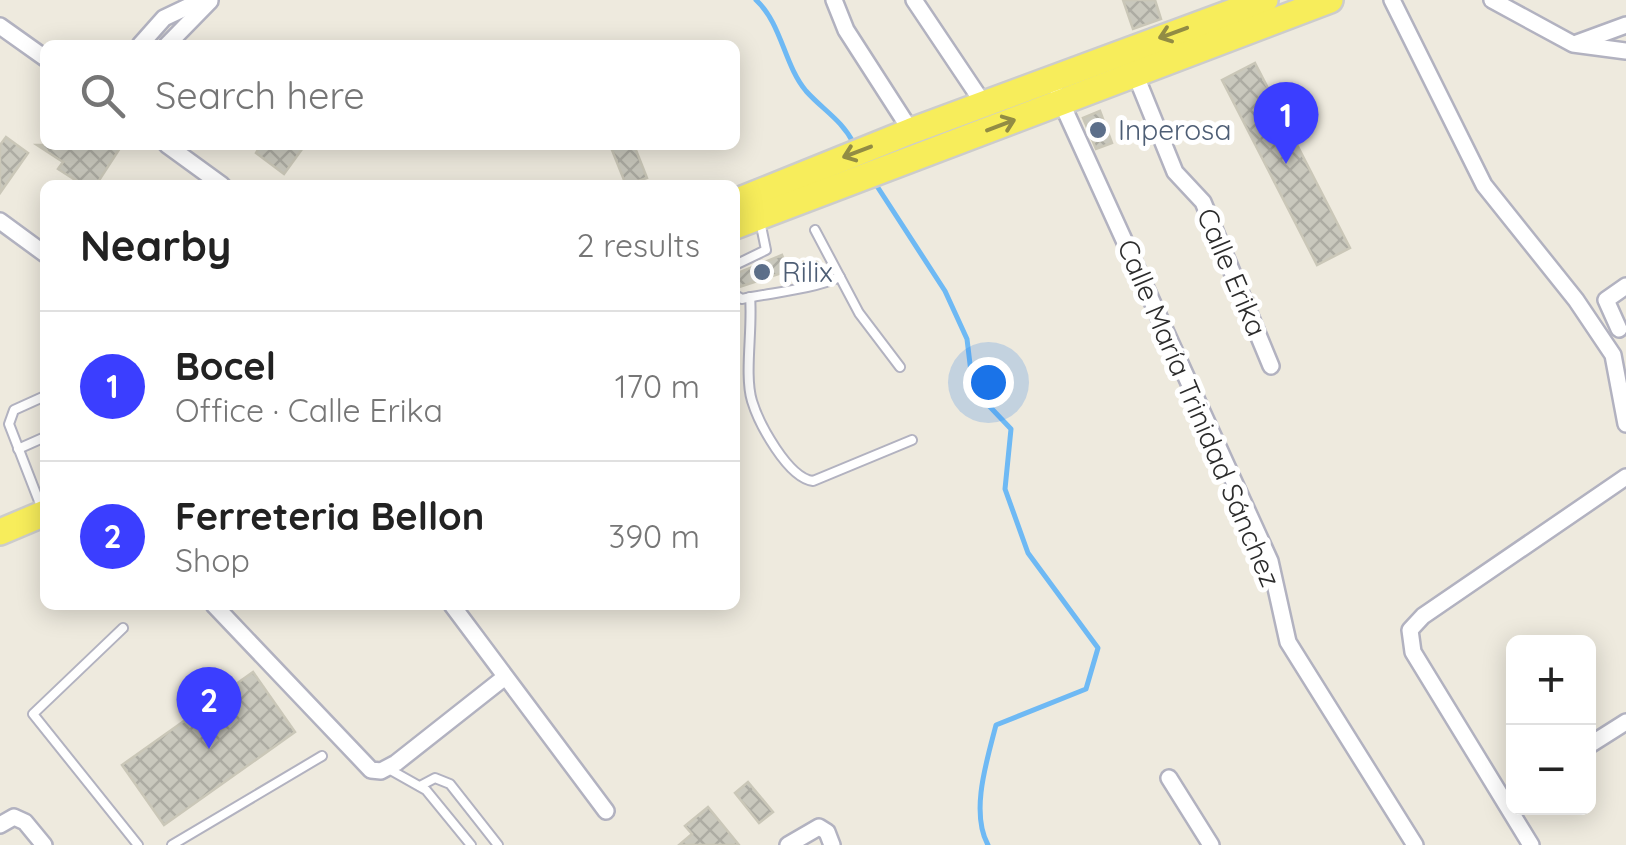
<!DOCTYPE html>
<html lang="en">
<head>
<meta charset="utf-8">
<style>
  :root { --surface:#fff; --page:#f2f2f2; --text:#222; --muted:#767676; --line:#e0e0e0; --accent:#3b3eff }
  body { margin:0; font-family:Quicksand,sans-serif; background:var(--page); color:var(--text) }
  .controls { position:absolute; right:30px; bottom:30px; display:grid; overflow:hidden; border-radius:15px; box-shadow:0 5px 25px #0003 }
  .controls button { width:90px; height:90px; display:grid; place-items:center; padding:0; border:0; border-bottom:2px solid var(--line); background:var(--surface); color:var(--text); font:50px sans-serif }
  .you { position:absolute; left:988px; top:382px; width:35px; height:35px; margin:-25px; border:8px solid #fff; border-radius:50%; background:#1a73e8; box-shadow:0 0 0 15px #1a73e833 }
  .badge { display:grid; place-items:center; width:65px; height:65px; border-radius:50%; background:var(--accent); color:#fff; font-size:32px; font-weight:700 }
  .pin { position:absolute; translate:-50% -82px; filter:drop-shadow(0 2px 5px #0008) }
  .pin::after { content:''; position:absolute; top:52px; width:35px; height:30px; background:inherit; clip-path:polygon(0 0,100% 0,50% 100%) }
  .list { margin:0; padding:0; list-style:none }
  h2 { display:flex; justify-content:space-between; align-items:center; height:130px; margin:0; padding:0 40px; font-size:42px }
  h2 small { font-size:32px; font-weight:400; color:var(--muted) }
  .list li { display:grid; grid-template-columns:65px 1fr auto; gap:30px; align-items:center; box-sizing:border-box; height:150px; padding:0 40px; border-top:2px solid var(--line) }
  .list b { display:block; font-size:38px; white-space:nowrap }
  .list p { margin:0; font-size:32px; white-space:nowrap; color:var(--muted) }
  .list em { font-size:32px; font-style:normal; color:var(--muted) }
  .icon { flex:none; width:55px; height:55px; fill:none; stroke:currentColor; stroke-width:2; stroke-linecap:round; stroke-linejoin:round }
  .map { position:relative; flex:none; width:1626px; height:845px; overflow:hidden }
  .search { position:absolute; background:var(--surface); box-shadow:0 5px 25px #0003; left:40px; top:40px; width:700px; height:110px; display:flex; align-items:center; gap:25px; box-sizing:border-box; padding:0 35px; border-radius:15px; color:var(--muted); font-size:38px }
  .panel { position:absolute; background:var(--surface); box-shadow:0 5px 25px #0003; left:40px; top:180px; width:700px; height:430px; border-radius:15px }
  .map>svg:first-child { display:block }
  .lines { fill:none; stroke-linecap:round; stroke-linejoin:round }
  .stream { stroke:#6eb9f4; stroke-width:5 }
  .building { fill:url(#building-cross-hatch); stroke:#cac7b8; stroke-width:2.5 }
  .service-casing { stroke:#b2b2c0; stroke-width:12 }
  .minor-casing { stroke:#b2b2c0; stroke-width:20 }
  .primary-casing { stroke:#ccc; stroke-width:30 }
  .service { stroke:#fff; stroke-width:8 }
  .minor { stroke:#fff; stroke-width:15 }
  .primary { stroke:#f7ed5b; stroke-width:25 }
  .oneway { stroke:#928c44 }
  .service-dot { fill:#5c6f8a; stroke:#fff; stroke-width:4 }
  .labels { text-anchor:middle; stroke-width:10; stroke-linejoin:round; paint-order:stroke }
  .service-label { font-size:28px; fill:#4e5e75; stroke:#fff; text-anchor:start }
  .street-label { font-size:28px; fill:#2c2c2c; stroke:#fff }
</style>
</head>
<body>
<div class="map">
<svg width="1626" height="845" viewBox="0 0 1626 845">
  <defs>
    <pattern id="building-cross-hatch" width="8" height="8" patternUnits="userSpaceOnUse" patternTransform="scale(2.5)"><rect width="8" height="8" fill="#c9c8bd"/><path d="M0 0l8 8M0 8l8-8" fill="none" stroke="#adaca3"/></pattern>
  </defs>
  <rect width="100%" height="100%" fill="#eeeade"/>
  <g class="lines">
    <!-- stream -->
    <g class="stream">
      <path d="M756 0C782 24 784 65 806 91 823 110 842 120 854 144"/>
      <path d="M873 180 945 291 967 339 973 389 1011 429 1005 489 1028 553 1098 648 1086 689 996 725C987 760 970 812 988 845"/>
    </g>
  </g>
  <!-- building -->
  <g class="building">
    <path d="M1123 0H1155L1161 19 1133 29Z"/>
    <path d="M1255 63 1350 248 1317 265 1222 80Z"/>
    <path d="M1100 111 1112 143 1096 149 1083 118Z"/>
    <path d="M6 137 28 153 0 193V145Z"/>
    <path d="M37 145H122L96 185H83L58 169 63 162Z"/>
    <path d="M261 145H305L284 174 256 153Z"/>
    <path d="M610 145H634L647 178 626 185Z"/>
    <path d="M782 255 788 271 736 288 735 274Z"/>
    <path d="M253 672 295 732 164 825 122 765Z"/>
    <path d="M748 782 773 812 759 823 735 793Z"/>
    <path d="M708 807 739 845H679L692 834 685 826Z"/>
  </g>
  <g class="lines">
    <defs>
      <g id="service">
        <path d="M815 230 859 313 900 367"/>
        <path d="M735 265 766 250 760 221"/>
        <path d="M735 295 742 299C775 292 809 290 840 277"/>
        <path d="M750 297C753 328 744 375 752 401 759 424 788 478 813 481L912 440"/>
        <path d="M18 449 45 437"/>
        <path d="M42 509 9 424 14 410 45 396"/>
        <path d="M123 628 33 714 138 845"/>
        <path d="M387 768 426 790 471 845"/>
        <path d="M420 786 435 778 450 784 498 845"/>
        <path d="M172 845 322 756"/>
      </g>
      <g id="minor">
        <path d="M834 0 846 30 911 131"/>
        <path d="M914 0 983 103"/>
        <path d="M1392 0 1484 185 1576 300 1613 355 1626 424"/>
        <path d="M1492 0 1573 44 1626 51"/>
        <path d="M0 26 45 58"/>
        <path d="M1577 43 1626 25"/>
        <path d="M140 45 164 18 202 0"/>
        <path d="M167 45 210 1"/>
        <path d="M1136 76 1175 172 1203 202 1271 366"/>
        <path d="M1058 95 1270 561 1288 642 1415 845"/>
        <path d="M167 145 222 185"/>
        <path d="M0 221 45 254"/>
        <path d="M1619 329 1606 300 1626 286"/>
        <path d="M214 605 371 770 381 771 396 763 505 677"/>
        <path d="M452 605 606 811"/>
        <path d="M1588 746 1626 722"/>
        <path d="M1169 778 1211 845"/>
        <path d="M0 825 14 817 25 822 44 845"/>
        <path d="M788 845 819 827 827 832 832 845"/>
        <path d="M1531 845 1413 652 1410 630 1423 616 1626 477"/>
      </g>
      <g id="primary">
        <path d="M735 202 911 131 1265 0"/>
        <path d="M735 226 1330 0"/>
        <path d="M0 532 45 513"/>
      </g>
    </defs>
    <!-- service casing -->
    <use href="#service" class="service-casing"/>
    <!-- minor casing -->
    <use href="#minor" class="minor-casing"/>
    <!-- primary casing -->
    <use href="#primary" class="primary-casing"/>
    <!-- service -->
    <use href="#service" class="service"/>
    <!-- minor -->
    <use href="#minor" class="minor"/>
    <!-- primary -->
    <use href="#primary" class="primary"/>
  </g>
  <!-- one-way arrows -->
  <defs><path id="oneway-shaft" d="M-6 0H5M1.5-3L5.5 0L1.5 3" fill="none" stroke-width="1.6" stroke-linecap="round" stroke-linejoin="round" transform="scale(2.5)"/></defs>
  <g class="oneway">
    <use href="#oneway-shaft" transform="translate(1173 33) rotate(160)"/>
    <use href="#oneway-shaft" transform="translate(1001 125) rotate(-21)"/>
    <use href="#oneway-shaft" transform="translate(857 152) rotate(159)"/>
  </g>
  <!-- markers -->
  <g class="service-dot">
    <circle cx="1098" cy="130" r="10"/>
    <circle cx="762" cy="272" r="10"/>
  </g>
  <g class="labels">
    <!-- service labels -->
    <g class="service-label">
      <text x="1118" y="140">Inperosa</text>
      <text x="782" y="282">Rilix</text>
    </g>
    <!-- street labels -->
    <g class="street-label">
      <text transform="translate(1232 272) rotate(67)" y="10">Calle Erika</text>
      <text transform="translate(1199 413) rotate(67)" y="10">Calle María Trinidad Sánchez</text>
    </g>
  </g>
</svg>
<div class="controls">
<button>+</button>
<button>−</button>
</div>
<div class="you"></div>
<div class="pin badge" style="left:1286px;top:164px">1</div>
<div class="pin badge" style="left:209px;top:749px">2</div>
<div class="search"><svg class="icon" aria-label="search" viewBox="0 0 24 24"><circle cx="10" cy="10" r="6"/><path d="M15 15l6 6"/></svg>Search here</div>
<section class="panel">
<h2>Nearby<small>2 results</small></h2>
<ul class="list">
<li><span class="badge">1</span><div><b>Bocel</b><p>Office · Calle Erika</p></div><em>170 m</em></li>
<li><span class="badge">2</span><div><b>Ferreteria Bellon</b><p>Shop</p></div><em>390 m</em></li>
</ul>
</section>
</div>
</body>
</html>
